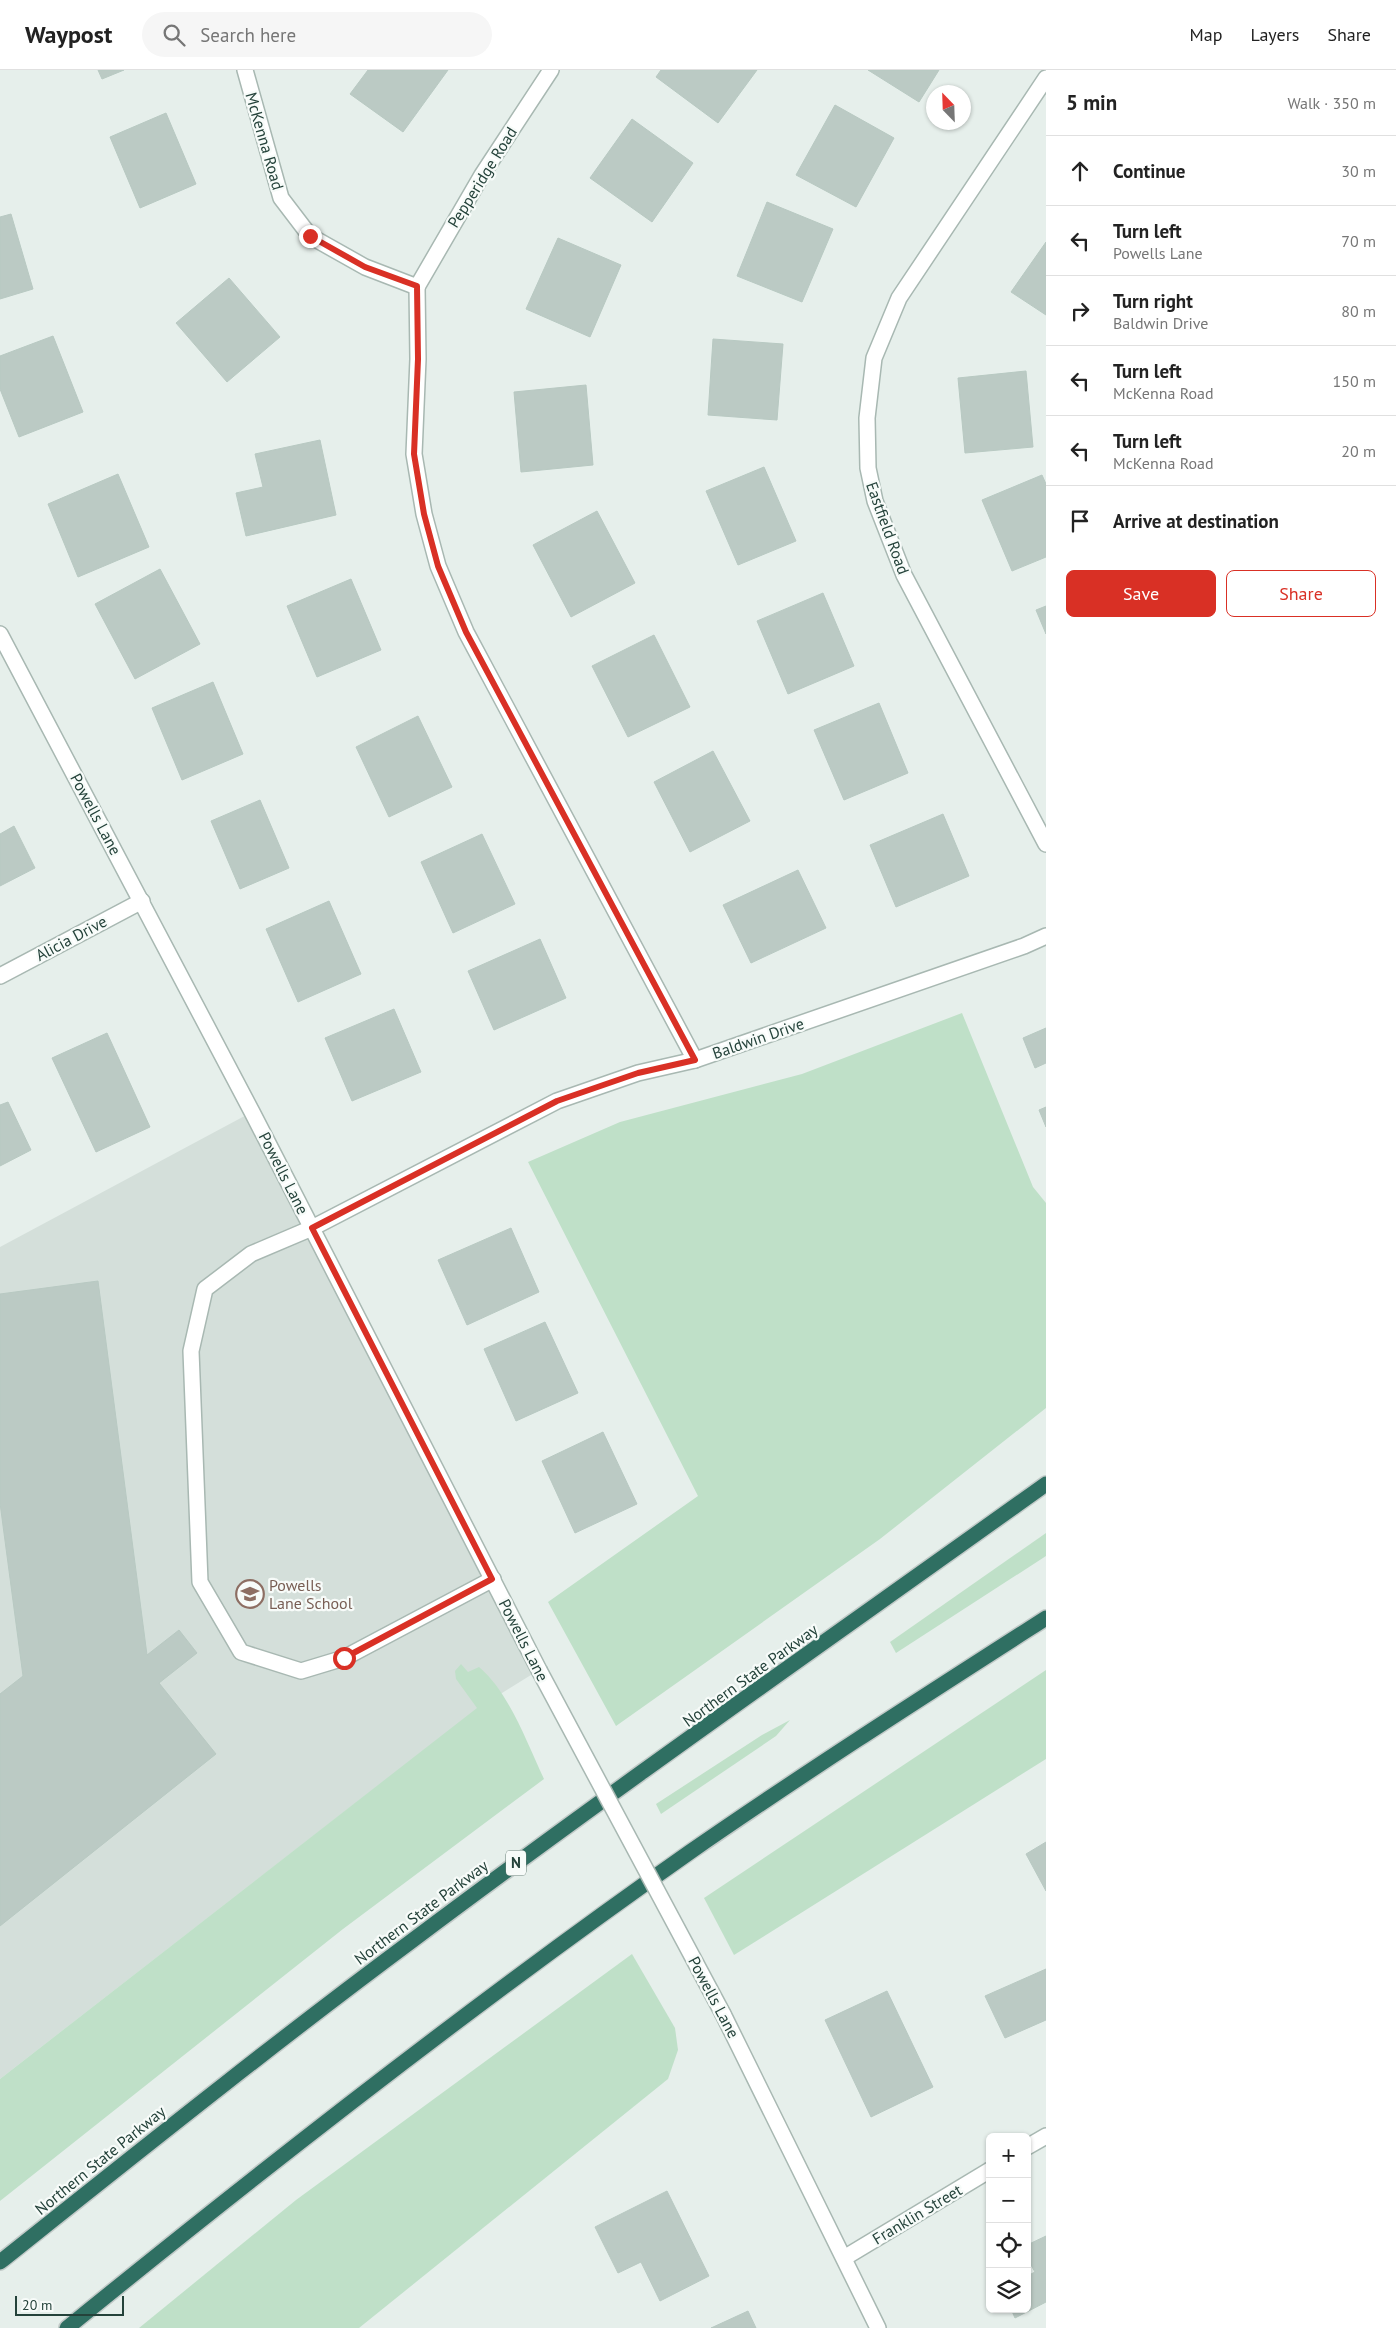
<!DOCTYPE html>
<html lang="en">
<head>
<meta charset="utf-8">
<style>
  :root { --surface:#fff; --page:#f6f6f6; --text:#222; --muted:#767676; --line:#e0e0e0; --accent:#d93025 }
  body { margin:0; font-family:"PT Sans",sans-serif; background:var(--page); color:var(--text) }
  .controls { position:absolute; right:15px; bottom:15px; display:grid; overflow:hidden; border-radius:8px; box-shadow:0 1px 4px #0004 }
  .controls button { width:45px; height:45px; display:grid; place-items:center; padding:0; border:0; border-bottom:1px solid var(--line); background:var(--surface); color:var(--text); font:25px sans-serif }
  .compass { position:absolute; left:926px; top:15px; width:45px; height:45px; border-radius:50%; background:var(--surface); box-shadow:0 1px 4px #0004; rotate:337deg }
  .scale { position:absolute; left:15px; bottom:12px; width:109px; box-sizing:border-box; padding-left:5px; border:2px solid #24423a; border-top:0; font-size:14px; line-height:18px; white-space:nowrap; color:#24423a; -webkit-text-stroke:4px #f7fbf9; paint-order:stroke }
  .stop { position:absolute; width:15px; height:15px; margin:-11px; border:4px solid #d93025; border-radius:50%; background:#fff }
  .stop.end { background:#d93025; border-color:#fff; box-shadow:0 1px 5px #0008 }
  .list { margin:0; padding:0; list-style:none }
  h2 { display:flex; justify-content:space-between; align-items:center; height:65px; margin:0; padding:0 20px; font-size:21px }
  h2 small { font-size:16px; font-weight:400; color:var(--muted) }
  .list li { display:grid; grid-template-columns:32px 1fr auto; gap:15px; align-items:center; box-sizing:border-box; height:70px; padding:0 20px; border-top:1px solid var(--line) }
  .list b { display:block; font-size:19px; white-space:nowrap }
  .list p { margin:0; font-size:16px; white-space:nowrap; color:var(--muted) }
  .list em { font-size:16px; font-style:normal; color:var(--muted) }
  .actions { display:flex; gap:10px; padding:15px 20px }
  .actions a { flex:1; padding:11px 0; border:1px solid var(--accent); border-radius:8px; text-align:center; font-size:18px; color:var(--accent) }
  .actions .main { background:var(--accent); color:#fff }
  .icon { flex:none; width:28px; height:28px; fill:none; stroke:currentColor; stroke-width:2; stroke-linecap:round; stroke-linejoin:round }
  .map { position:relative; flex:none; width:1046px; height:2258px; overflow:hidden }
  header { display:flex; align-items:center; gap:30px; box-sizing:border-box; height:70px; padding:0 25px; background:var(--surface); border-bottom:1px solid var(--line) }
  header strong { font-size:24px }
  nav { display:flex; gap:28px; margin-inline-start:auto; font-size:18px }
  .search { width:350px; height:45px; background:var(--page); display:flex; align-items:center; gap:12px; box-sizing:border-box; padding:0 18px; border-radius:28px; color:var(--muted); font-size:19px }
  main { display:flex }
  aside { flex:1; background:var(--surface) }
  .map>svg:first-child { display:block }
  .built { fill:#d4dfda }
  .green { fill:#bfe0c8 }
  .building { fill:#bbcac4; stroke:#b8c9c2 }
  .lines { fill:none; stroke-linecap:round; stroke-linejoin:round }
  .service-casing { stroke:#a8b8b2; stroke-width:18 }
  .minor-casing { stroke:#a8b8b2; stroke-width:18 }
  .tertiary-casing { stroke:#a8b8b2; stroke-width:18 }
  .motorway-casing { stroke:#c2cac8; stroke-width:18 }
  .service { stroke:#fff; stroke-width:15 }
  .minor { stroke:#fff; stroke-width:15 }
  .tertiary { stroke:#fff; stroke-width:15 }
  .motorway { stroke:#2f6f62; stroke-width:15 }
  .tertiary-bridge-casing { stroke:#a8b8b2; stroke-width:18; stroke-linecap:butt }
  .tertiary-bridge { stroke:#fff; stroke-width:15 }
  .route { stroke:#d93025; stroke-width:6 }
  .labels { text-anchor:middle; stroke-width:4.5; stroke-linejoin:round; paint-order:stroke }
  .shield { fill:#f7fbf9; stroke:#637a73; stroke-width:1 }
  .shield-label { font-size:15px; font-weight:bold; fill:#24423a }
  .street-label { font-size:16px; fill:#24423a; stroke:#f7fbf9 }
  .education-label { font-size:16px; fill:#785e54; stroke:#f7fbf9; text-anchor:start }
</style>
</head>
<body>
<header>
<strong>Waypost</strong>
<div class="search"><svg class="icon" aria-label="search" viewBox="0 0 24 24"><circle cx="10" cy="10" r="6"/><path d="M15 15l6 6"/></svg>Search here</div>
<nav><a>Map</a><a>Layers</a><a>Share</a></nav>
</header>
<main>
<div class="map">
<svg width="1046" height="2258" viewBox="0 0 1046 2258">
  <rect width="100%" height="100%" fill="#e6efeb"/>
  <!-- built -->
  <path class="built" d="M252 1042 539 1600 478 1638 0 2009V1177Z"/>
  <!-- green -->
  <g class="green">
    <path d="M962 943 1033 1117 1046 1133V1338L880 1469 616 1656 548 1532 698 1426 528 1092 620 1052 802 1004Z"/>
    <path d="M1046 1463V1486L896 1583 890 1572Z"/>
    <path d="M461 1594 468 1602 479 1597C509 1622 527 1673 544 1709L343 1859 0 2131V2009L477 1638 456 1609 455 1601Z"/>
    <path d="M1046 1600V1689L734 1885 704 1828Z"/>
    <path d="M790 1650 776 1666 661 1744 656 1734 762 1665Z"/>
    <path d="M632 1884 675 1958 678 1980 668 2009 359 2258H139L296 2130Z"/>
  </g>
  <!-- building -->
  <g class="building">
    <path d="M98 0H124L102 9Z"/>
    <path d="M368 0H448L403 62 350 24Z"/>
    <path d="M661 0H757L718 53 656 7Z"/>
    <path d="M868 0H939L919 32Z"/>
    <path d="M835 35 894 68 856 137 796 105Z"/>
    <path d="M166 43 196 114 140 138 110 67Z"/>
    <path d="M632 49 693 93 652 152 590 108Z"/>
    <path d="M767 132 833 159 802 232 737 206Z"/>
    <path d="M11 144 33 219 0 229V147Z"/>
    <path d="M558 168 621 195 590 267 526 239Z"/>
    <path d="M1046 172V245L1011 222Z"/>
    <path d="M229 208 280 267 227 312 176 253Z"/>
    <path d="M53 266 83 342 19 367 0 319V286Z"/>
    <path d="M713 269 783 274 777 350 708 345Z"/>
    <path d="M1026 301 1033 377 965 383 958 308Z"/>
    <path d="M586 315 593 395 521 402 514 322Z"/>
    <path d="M320 370 336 445 246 466 236 423 263 417 255 384Z"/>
    <path d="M764 397 796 471 738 495 706 421Z"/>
    <path d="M118 404 149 477 78 507 48 434Z"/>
    <path d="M1042 405 1046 414V487L1012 501 982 430Z"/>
    <path d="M597 441 635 513 571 547 533 475Z"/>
    <path d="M160 499 200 574 135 609 95 534Z"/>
    <path d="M351 509 381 580 317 607 287 536Z"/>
    <path d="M823 523 854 596 788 624 757 551Z"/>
    <path d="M1046 536V564L1036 540Z"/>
    <path d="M654 565 690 637 628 667 592 596Z"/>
    <path d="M213 612 243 684 182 710 152 638Z"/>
    <path d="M879 633 908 703 844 730 814 660Z"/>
    <path d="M418 646 452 717 389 747 356 677Z"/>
    <path d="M713 681 750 751 690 782 654 712Z"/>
    <path d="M260 730 289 798 240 819 211 751Z"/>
    <path d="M943 744 969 806 896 837 870 775Z"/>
    <path d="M14 756 35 798 0 816V764Z"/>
    <path d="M482 764 515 834 453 863 421 792Z"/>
    <path d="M798 800 826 858 751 893 723 835Z"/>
    <path d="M329 831 361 904 298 932 266 859Z"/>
    <path d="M540 869 566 928 494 960 468 901Z"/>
    <path d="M394 939 421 1002 352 1031 325 968Z"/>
    <path d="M1046 958V993L1035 998 1023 968Z"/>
    <path d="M107 963 150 1057 96 1082 52 988Z"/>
    <path d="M8 1032 31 1080 0 1096V1035Z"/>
    <path d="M1046 1037V1057L1039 1040Z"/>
    <path d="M511 1158 539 1222 467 1255 438 1190Z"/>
    <path d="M98 1211 147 1585 179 1560 197 1583 159 1613 216 1684 0 1856V1624L23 1606 0 1433V1224Z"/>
    <path d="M545 1252 578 1323 516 1351 484 1279Z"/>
    <path d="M603 1362 637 1434 575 1463 542 1391Z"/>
    <path d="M1046 1772V1821L1026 1784Z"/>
    <path d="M1046 1899V1950L1005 1968 985 1926Z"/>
    <path d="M887 1921 933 2017 871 2047 825 1950Z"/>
    <path d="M667 2121 709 2206 660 2231 641 2192 618 2203 595 2157Z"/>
    <path d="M1046 2166V2232L1015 2248 1011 2239H1027V2206L1035 2202 1027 2188V2175Z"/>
    <path d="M748 2241 756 2258H711Z"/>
  </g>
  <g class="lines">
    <defs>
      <path id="service" d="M312 1158 251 1184 205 1219 191 1281 200 1512 241 1582 301 1601 344 1588 493 1509"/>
      <g id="minor">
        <path d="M245 0 281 128 310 166 365 197 417 217"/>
        <path d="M1046 8 899 228 874 288 867 348 868 398 875 431 904 505 1046 774"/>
        <path d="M417 217 418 289 414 384 424 444 438 496 466 562 695 990"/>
        <path d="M417 217 482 105 551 0"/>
        <path d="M0 906 142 831"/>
        <path d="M312 1158 557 1031 638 1003 695 990 1024 876 1046 866"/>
        <path d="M1027 2077 1046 2066"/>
        <path d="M844 2188 990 2100"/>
      </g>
      <g id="tertiary">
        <path d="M0 564 252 1042 539 1600"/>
        <path d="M723 1944 878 2258"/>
      </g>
      <g id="motorway">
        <path d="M0 2192C137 2083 273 1974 413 1870 621 1714 835 1565 1046 1414"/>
        <path d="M67 2258C270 2093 476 1932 690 1782 807 1701 926 1625 1046 1548"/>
      </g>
    </defs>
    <!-- service casing -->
    <use href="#service" class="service-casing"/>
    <!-- minor casing -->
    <use href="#minor" class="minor-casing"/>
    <!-- tertiary casing -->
    <use href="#tertiary" class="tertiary-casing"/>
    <!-- motorway casing -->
    <use href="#motorway" class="motorway-casing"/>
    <!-- service -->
    <use href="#service" class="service"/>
    <!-- minor -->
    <use href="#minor" class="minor"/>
    <!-- tertiary -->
    <use href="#tertiary" class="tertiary"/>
    <!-- motorway -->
    <use href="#motorway" class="motorway"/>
    <defs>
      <path id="tertiary-bridge" d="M539 1600 723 1944"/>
    </defs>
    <!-- tertiary-bridge casing -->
    <use href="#tertiary-bridge" class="tertiary-bridge-casing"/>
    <!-- tertiary-bridge -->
    <use href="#tertiary-bridge" class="tertiary-bridge"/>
  </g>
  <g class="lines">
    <!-- route -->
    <path class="route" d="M310 166 365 197 417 216 418 289 414 384 424 444 438 496 466 562 695 990 638 1003 557 1031 312 1158 492 1509 344 1588"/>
  </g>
  <!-- icons -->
  <defs>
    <symbol id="school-ring" viewBox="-11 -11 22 22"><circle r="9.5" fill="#f7fbf9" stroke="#8d6e63" stroke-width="1.5"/><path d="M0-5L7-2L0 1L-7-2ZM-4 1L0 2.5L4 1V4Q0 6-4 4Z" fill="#8d6e63"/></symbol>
  </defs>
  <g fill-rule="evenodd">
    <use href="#school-ring" x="234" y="1508" width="32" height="32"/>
  </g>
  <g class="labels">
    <!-- shield labels -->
    <rect class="shield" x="506" y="1780.5" width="20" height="25" rx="4"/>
    <g class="shield-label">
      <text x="516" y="1798">N</text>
    </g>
    <!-- street labels -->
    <g class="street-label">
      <text transform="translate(265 71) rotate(74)" y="6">McKenna Road</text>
      <text transform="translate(482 107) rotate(-58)" y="6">Pepperidge Road</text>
      <text transform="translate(888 458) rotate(70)" y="6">Eastfield Road</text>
      <text transform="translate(96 744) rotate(62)" y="6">Powells Lane</text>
      <text transform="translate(71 868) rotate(-28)" y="6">Alicia Drive</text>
      <text transform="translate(758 968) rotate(-19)" y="6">Baldwin Drive</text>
      <text transform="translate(284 1103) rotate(63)" y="6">Powells Lane</text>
      <text transform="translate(524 1570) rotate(63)" y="6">Powells Lane</text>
      <text transform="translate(750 1605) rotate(-36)" y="6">Northern State Parkway</text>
      <text transform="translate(421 1842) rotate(-37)" y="6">Northern State Parkway</text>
      <text transform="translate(714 1927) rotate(62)" y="6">Powells Lane</text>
      <text transform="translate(100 2090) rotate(-39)" y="6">Northern State Parkway</text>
      <text transform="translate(917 2144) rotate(-31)" y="6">Franklin Street</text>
    </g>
    <!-- education labels -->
    <g class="education-label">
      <text x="269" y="1521">Powells<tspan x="269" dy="18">Lane School</tspan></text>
    </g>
  </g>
</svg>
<div class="controls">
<button>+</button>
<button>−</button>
<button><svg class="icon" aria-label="locate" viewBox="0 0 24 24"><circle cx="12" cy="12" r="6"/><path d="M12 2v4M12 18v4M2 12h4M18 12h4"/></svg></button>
<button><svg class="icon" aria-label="layers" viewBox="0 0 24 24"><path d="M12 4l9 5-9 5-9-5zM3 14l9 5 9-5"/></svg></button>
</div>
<svg class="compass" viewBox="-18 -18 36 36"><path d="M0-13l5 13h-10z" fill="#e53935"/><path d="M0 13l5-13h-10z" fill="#767676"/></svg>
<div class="scale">20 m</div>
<div class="stop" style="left:344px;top:1588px"></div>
<div class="stop end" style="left:310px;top:166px"></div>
</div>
<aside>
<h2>5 min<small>Walk · 350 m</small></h2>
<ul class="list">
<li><svg class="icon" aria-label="ahead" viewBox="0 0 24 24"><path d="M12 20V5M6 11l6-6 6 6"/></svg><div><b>Continue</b></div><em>30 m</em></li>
<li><svg class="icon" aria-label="left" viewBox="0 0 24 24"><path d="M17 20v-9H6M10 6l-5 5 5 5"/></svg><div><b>Turn left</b><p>Powells Lane</p></div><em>70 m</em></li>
<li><svg class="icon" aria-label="right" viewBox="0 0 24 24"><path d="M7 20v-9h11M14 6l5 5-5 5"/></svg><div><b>Turn right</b><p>Baldwin Drive</p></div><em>80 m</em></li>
<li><svg class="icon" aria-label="left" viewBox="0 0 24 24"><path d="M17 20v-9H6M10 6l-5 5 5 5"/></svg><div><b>Turn left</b><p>McKenna Road</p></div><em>150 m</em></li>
<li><svg class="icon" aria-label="left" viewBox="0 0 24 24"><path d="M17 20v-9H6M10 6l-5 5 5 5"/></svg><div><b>Turn left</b><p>McKenna Road</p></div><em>20 m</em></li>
<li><svg class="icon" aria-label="arrive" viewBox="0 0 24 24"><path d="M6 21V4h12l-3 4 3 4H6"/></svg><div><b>Arrive at destination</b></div></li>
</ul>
<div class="actions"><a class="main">Save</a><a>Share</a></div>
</aside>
</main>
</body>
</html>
